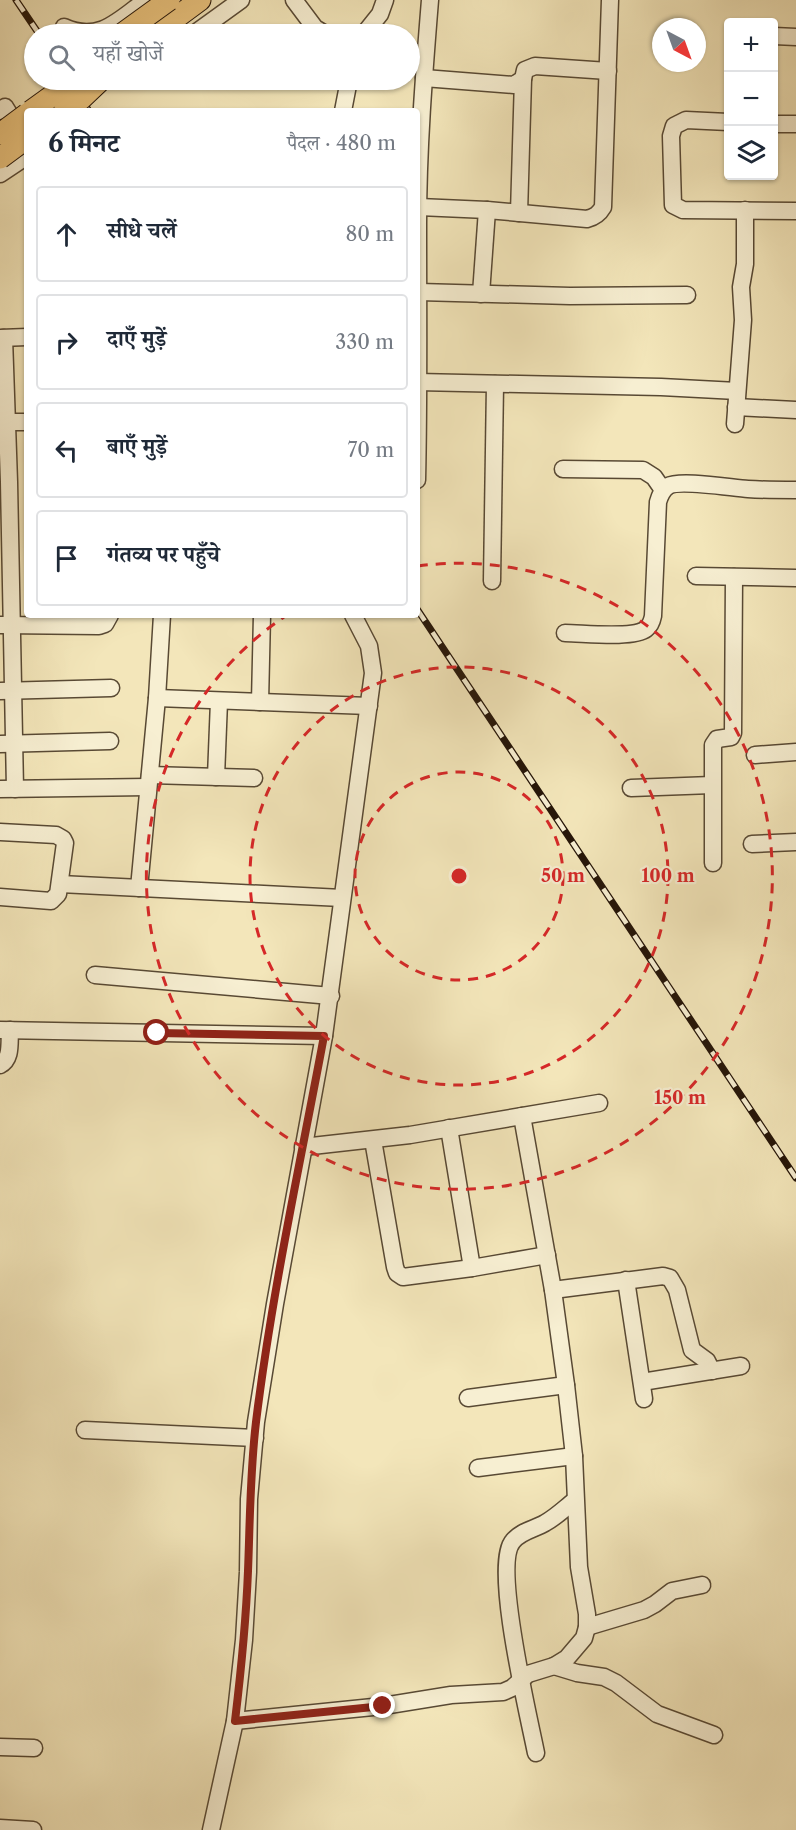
<!DOCTYPE html>
<html lang="hi">
<head>
<meta charset="utf-8">
<style>
  :root { --surface:#fff; --page:#f2f2f3; --text:#1f2937; --muted:#747a83; --line:#e0e1e3 }
  body { margin:0; font-family:"Libre Caslon Text","Noto Serif Devanagari",serif; background:var(--page); color:var(--text) }
  .controls { position:absolute; right:18px; top:18px; display:grid; overflow:hidden; border-radius:6px; box-shadow:0 2px 4px #0004 }
  .controls button { width:54px; height:54px; display:grid; place-items:center; padding:0; border:0; border-bottom:2px solid var(--line); background:var(--surface); color:var(--text); font:30px sans-serif }
  .compass { position:absolute; left:652px; top:18px; width:54px; height:54px; border-radius:50%; background:var(--surface); box-shadow:0 2px 4px #0004; rotate:139deg }
  .stop { position:absolute; width:18px; height:18px; margin:-14px; border:4px solid #8f2418; border-radius:50%; background:#fff }
  .stop.end { background:#8f2418; border-color:#fff; box-shadow:0 2px 6px #0008 }
  .list { margin:0; padding:0; list-style:none }
  h2 { display:flex; justify-content:space-between; align-items:center; height:78px; margin:0; padding:0 24px; font-size:26px }
  h2 small { font-size:20px; font-weight:400; color:var(--muted) }
  .list li { display:grid; grid-template-columns:39px 1fr auto; gap:18px; align-items:center; box-sizing:border-box; height:96px; margin:0 12px 12px; padding:0 12px; border:2px solid var(--line); border-radius:6px }
  .list b { display:block; font-size:22px; white-space:nowrap }
  .list em { font-size:20px; font-style:normal; color:var(--muted) }
  .icon { flex:none; width:33px; height:33px; fill:none; stroke:currentColor; stroke-width:2; stroke-linecap:round; stroke-linejoin:round }
  .map { position:relative; flex:none; width:796px; height:1830px; overflow:hidden }
  .search { position:absolute; background:var(--surface); box-shadow:0 2px 4px #0004; left:24px; top:24px; width:396px; height:66px; display:flex; align-items:center; gap:15px; box-sizing:border-box; padding:0 21px; border-radius:33px; color:var(--muted); font-size:22px }
  .panel { position:absolute; background:var(--surface); box-shadow:0 2px 4px #0004; left:24px; top:108px; width:396px; height:510px; border-radius:6px }
  .map>svg:first-child { display:block }
  .lines { fill:none; stroke-linecap:round; stroke-linejoin:round }
  .minor-casing { stroke:#584934; stroke-width:19 }
  .major-casing { stroke:#251508; stroke-width:23 }
  .minor { stroke:#f7efd2; stroke-width:16 }
  .major { stroke:#eac37d; stroke-width:21 }
  .rail-casing { stroke:#251508; stroke-width:7 }
  .rail { stroke:#f7efd2; stroke-width:4.5; stroke-dasharray:14; stroke-linecap:butt }
  .major-bridge-casing { stroke:#251508; stroke-width:23; stroke-linecap:butt }
  .major-bridge { stroke:#eac37d; stroke-width:21 }
  .route { stroke:#8f2418; stroke-width:8 }
  .ring { fill:none; stroke:#d62828; stroke-width:3; stroke-dasharray:10 8 }
  .centre { fill:#d62828; stroke:#f7efd2; stroke-width:3 }
  .ring-label { font-size:18px; text-anchor:middle; font-weight:bold; fill:#d62828; stroke:#f7efd2; stroke-width:4.5; stroke-linejoin:round; paint-order:stroke }
</style>
</head>
<body>
<div class="map">
<svg width="796" height="1830" viewBox="0 0 796 1830">
  <rect width="100%" height="100%" fill="#f3e6ba"/>
  <filter id="stains"><feTurbulence type="fractalNoise" baseFrequency=".00333" numOctaves="4"/><feColorMatrix values="0 0 0 0 .2 0 0 0 0 .09 0 0 0 0 .02 0 0 0 .5 -.17"/></filter>
  <radialGradient id="worn" r=".72"><stop offset=".6" stop-color="#630" stop-opacity="0"/><stop offset="1" stop-color="#630" stop-opacity=".3"/></radialGradient>
  <g class="lines">
    <defs>
      <g id="minor">
        <path d="M294 0 315 28 325 34"/>
        <path d="M64 27C99 43 119 20 146 0"/>
        <path d="M194 34 241 0"/>
        <path d="M364 34 380 14 385 0"/>
        <path d="M774 36 796 37"/>
        <path d="M424 78 514 85 523 79 525 70 535 66 608 71"/>
        <path d="M0 111 5 107 20 131"/>
        <path d="M343 111 349 80"/>
        <path d="M728 122 686 120 674 126 671 136 673 205 683 210 796 211"/>
        <path d="M774 124H796"/>
        <path d="M0 174 27 156"/>
        <path d="M419 207 487 210 587 219C595 217 599 214 603 207L610 0"/>
        <path d="M519 213 523 79"/>
        <path d="M419 292 570 296 687 295"/>
        <path d="M481 294 487 210"/>
        <path d="M0 338 27 337"/>
        <path d="M4 338 9 482 15 789"/>
        <path d="M417 382 661 387 737 391"/>
        <path d="M736 407 796 410"/>
        <path d="M7 422H27"/>
        <path d="M735 424 743 320 741 287 745 264V210"/>
        <path d="M563 469 643 470 654 477 663 490"/>
        <path d="M417 480C419 394 418 309 418 224 418 149 424 74 430 0"/>
        <path d="M696 576 796 578"/>
        <path d="M492 581 495 384"/>
        <path d="M0 625 99 626 105 624 110 615"/>
        <path d="M565 633C583 633 633 639 646 629 650 626 652 621 653 616L658 502C660 495 662 490 668 486 680 479 732 488 748 489 764 490 780 490 796 490"/>
        <path d="M0 691 111 688"/>
        <path d="M157 698 369 706"/>
        <path d="M260 702 262 615"/>
        <path d="M0 744 110 741"/>
        <path d="M755 755 796 752"/>
        <path d="M150 775 254 778"/>
        <path d="M216 777 219 701"/>
        <path d="M631 788 712 785"/>
        <path d="M0 789 148 787"/>
        <path d="M0 832 56 835 63 839 65 843 58 894 51 901 0 897"/>
        <path d="M752 844 796 842"/>
        <path d="M713 863V745L717 739 731 737 733 733 734 577"/>
        <path d="M60 884 342 898"/>
        <path d="M139 888 157 698 162 615"/>
        <path d="M95 975 331 996"/>
        <path d="M0 1030 324 1036"/>
        <path d="M0 1065C12 1059 9 1043 10 1030"/>
        <path d="M449 1128 472 1268"/>
        <path d="M373 1140 395 1267 397 1273 403 1277 472 1268 547 1255"/>
        <path d="M303 1147 410 1135 599 1103"/>
        <path d="M626 1280 644 1399"/>
        <path d="M553 1290 663 1276 670 1278 677 1290 692 1350 707 1361 712 1371"/>
        <path d="M642 1382 741 1366"/>
        <path d="M468 1398 566 1385"/>
        <path d="M85 1430 255 1438"/>
        <path d="M478 1468 574 1456"/>
        <path d="M587 1627 644 1610 655 1604 672 1591 702 1585"/>
        <path d="M554 1666 577 1673 604 1677 616 1683 657 1714 714 1735"/>
        <path d="M235 1721 383 1706 451 1695 503 1692 512 1688 528 1674 554 1666 567 1658 584 1638 587 1627V1614L579 1567 574 1456 566 1385 553 1290 522 1116"/>
        <path d="M0 1747 34 1748"/>
        <path d="M536 1753C529 1717 492 1565 513 1541 521 1531 535 1529 545 1523 556 1517 565 1508 574 1501"/>
        <path d="M0 1828 33 1830"/>
        <path d="M211 1830 235 1721 244 1640 248 1572 249 1499 256 1422 275 1304 324 1036 373 673 369 646 353 615"/>
      </g>
      <path id="major" d="M154 34 200 0"/>
    </defs>
    <!-- minor casing -->
    <use href="#minor" class="minor-casing"/>
    <!-- major casing -->
    <use href="#major" class="major-casing"/>
    <!-- minor -->
    <use href="#minor" class="minor"/>
    <!-- major -->
    <use href="#major" class="major"/>
    <defs>
      <g id="rail">
        <path d="M16 0 39 34"/>
        <path d="M68 80 89 111"/>
        <path d="M417 609 796 1178"/>
      </g>
    </defs>
    <!-- rail casing -->
    <use href="#rail" class="rail-casing"/>
    <!-- rail -->
    <use href="#rail" class="rail"/>
    <defs>
      <g id="major-bridge">
        <path d="M122 34 169 0"/>
        <path d="M31 111 74 80"/>
        <path d="M64 111 81 99 101 80"/>
        <path d="M0 134 27 114"/>
        <path d="M0 158 27 138"/>
      </g>
    </defs>
    <!-- major-bridge casing -->
    <use href="#major-bridge" class="major-bridge-casing"/>
    <!-- major-bridge -->
    <use href="#major-bridge" class="major-bridge"/>
  </g>
  <g class="lines">
    <!-- route -->
    <path class="route" d="M157 1033 324 1036C300 1164 272 1292 256 1422 250 1472 250 1521 248 1571 246 1622 241 1671 235 1721L383 1706"/>
  </g>
  <!-- distance rings -->
  <g class="ring">
    <circle cx="459" cy="876" r="104"/>
    <circle cx="459" cy="876" r="209"/>
    <path d="M418 566A313 313 0 1 1 284 617"/>
  </g>
  <circle cx="459" cy="876" r="9" class="centre"/>
  <g class="ring-label">
    <text x="563" y="882">50 m</text>
    <text x="668" y="882">100 m</text>
    <text x="680" y="1104">150 m</text>
  </g>
  <rect width="100%" height="100%" filter="url(#stains)"/>
  <rect width="100%" height="100%" fill="url(#worn)"/>
</svg>
<div class="controls">
<button>+</button>
<button>−</button>
<button><svg class="icon" aria-label="layers" viewBox="0 0 24 24"><path d="M12 4l9 5-9 5-9-5zM3 14l9 5 9-5"/></svg></button>
</div>
<svg class="compass" viewBox="-18 -18 36 36"><path d="M0-13l5 13h-10z" fill="#e53935"/><path d="M0 13l5-13h-10z" fill="#747a83"/></svg>
<div class="stop" style="left:157px;top:1033px"></div>
<div class="stop end" style="left:383px;top:1706px"></div>
<div class="search"><svg class="icon" aria-label="search" viewBox="0 0 24 24"><circle cx="10" cy="10" r="6"/><path d="M15 15l6 6"/></svg>यहाँ खोजें</div>
<section class="panel">
<h2>6 मिनट<small>पैदल · 480 m</small></h2>
<ul class="list">
<li><svg class="icon" aria-label="ahead" viewBox="0 0 24 24"><path d="M12 20V5M6 11l6-6 6 6"/></svg><div><b>सीधे चलें</b></div><em>80 m</em></li>
<li><svg class="icon" aria-label="right" viewBox="0 0 24 24"><path d="M7 20v-9h11M14 6l5 5-5 5"/></svg><div><b>दाएँ मुड़ें</b></div><em>330 m</em></li>
<li><svg class="icon" aria-label="left" viewBox="0 0 24 24"><path d="M17 20v-9H6M10 6l-5 5 5 5"/></svg><div><b>बाएँ मुड़ें</b></div><em>70 m</em></li>
<li><svg class="icon" aria-label="arrive" viewBox="0 0 24 24"><path d="M6 21V4h12l-3 4 3 4H6"/></svg><div><b>गंतव्य पर पहुँचे</b></div></li>
</ul>
</section>
</div>
</body>
</html>
